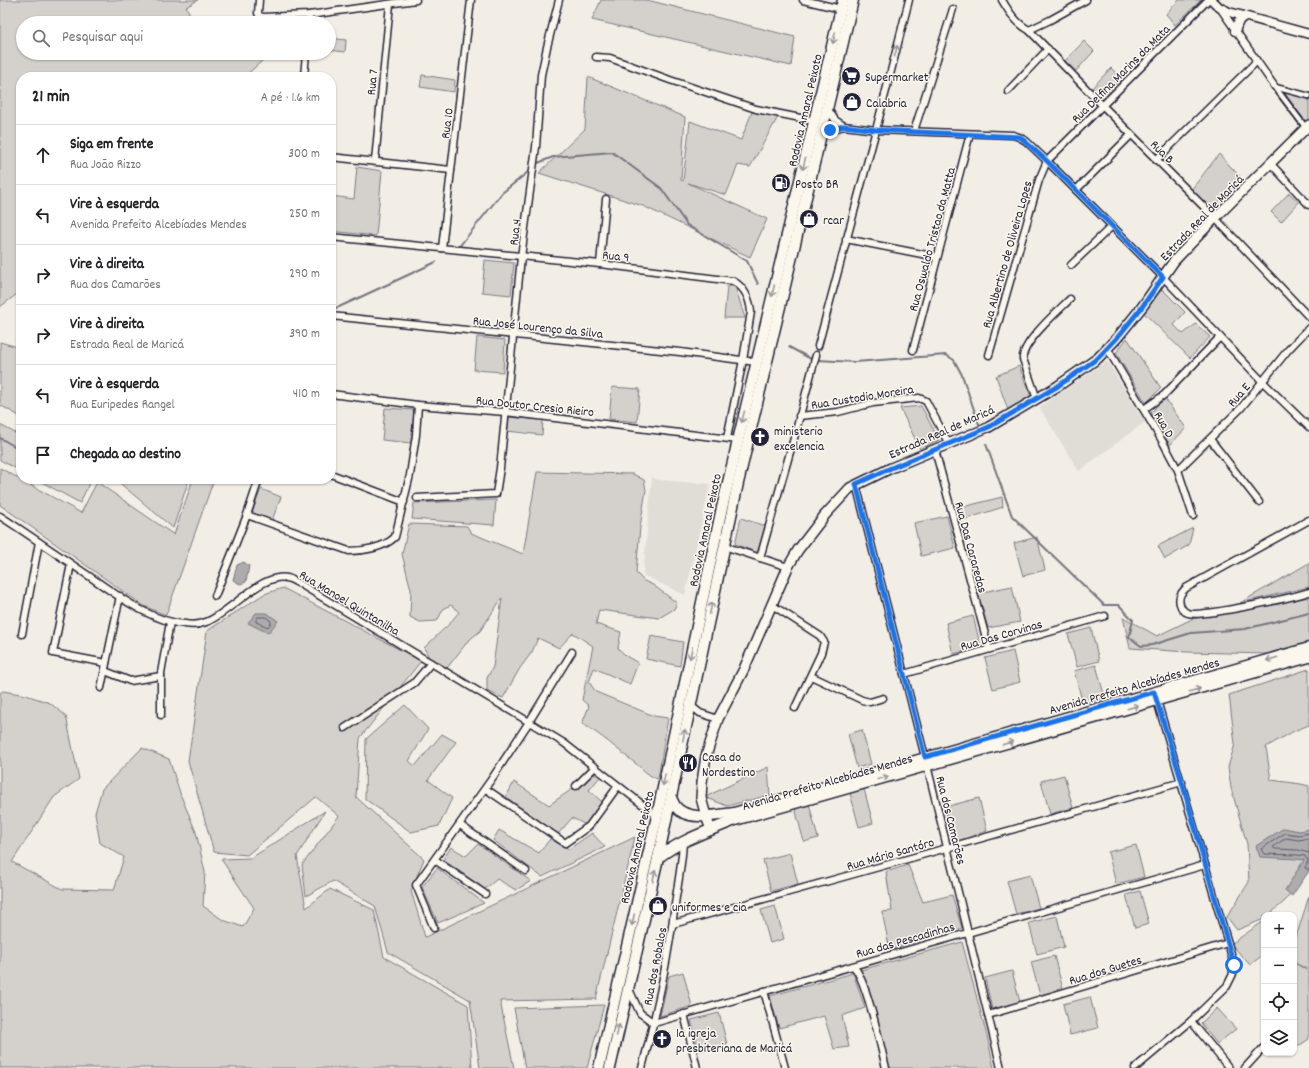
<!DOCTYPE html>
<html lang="pt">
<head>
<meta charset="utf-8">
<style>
  :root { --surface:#fff; --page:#f6f6f6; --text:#202124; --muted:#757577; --line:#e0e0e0 }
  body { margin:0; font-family:Dekko,sans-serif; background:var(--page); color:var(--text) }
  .controls { position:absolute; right:12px; bottom:12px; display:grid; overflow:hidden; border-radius:8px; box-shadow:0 1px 3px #0004 }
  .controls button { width:36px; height:36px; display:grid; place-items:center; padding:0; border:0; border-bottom:1px solid var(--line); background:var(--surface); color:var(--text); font:20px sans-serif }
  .stop { position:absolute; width:12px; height:12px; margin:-9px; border:3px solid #1a73e8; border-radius:50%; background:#fff }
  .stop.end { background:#1a73e8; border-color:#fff; box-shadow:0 1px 4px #0008 }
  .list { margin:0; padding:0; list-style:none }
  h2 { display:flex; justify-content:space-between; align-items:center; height:52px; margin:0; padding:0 16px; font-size:17px }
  h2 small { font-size:13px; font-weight:400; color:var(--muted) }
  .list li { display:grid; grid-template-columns:26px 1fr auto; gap:12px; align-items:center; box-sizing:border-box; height:60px; padding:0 16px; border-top:1px solid var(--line) }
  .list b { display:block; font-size:15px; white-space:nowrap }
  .list p { margin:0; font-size:13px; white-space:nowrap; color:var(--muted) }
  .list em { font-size:13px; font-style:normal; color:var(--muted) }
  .icon { flex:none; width:22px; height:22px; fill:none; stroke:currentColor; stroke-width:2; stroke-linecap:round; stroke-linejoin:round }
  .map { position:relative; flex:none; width:1309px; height:1068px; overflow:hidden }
  .search { position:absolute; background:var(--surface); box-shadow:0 1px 3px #0004; left:16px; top:16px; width:320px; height:44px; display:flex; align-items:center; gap:10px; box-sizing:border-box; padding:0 14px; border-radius:22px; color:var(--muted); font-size:15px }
  .panel { position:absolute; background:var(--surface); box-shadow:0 1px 3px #0004; left:16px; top:72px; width:320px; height:412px; border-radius:16px }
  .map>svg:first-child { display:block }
  .built { fill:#e0dcd6 }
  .green { fill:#d4d1cc; stroke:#7b7a84 }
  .water { fill:#aeabad; stroke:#76747f }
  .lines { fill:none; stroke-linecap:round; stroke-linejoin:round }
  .shore { stroke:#5a5969; stroke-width:1 }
  .stream { stroke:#76747f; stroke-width:2 }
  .pedestrian-casing { stroke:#22223b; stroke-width:8 }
  .minor-casing { stroke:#22223b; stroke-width:9 }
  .tertiary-casing { stroke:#22223b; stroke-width:11 }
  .secondary-casing { stroke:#22223b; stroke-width:12 }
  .primary-casing { stroke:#22223b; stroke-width:13 }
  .trunk-casing { stroke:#22223b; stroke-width:13 }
  .pedestrian { stroke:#fbf7ec; stroke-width:4.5 }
  .minor { stroke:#fbf7ec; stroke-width:6 }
  .tertiary { stroke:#fbf7ec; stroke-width:8 }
  .secondary { stroke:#fbf7ec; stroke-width:9 }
  .primary { stroke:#fbf7ec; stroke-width:10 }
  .trunk { stroke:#fbf7ec; stroke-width:10 }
  .oneway { stroke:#99979c }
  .route { stroke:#1a73e8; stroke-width:5 }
  .labels { text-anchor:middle; stroke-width:3; stroke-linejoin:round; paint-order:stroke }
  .street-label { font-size:13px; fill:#22223b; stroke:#fbf7ec }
  .poi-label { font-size:13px; fill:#22223b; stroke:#fbf7ec; text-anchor:start }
</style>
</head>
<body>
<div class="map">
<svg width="1309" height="1068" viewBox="0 0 1309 1068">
  <rect width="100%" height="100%" fill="#f2eee5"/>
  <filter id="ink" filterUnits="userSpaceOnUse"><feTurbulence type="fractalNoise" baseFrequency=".025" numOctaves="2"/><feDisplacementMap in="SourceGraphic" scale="8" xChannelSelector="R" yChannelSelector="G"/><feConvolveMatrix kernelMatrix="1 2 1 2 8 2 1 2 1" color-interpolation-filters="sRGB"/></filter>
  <g filter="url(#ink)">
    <!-- built -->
    <g class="built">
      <path d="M1107 361 1145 422 1079 471 1039 407Z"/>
      <path d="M652 477 658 480 710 484 685 595 643 575Z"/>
    </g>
    <!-- green -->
    <g class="green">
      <path d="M0 0H198L186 7 195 23H23V53H271L244 77H21V291L0 307Z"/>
      <path d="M601 0H647L795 37 791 66 592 20Z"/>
      <path d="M1179 0H1201L1175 25 1166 14Z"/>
      <path d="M329 38 346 40 345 52 329 50Z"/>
      <path d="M1084 41 1094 51 1076 71 1065 61Z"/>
      <path d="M1111 68 1121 78 1103 98 1092 88Z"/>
      <path d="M422 75 455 80 454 92 420 87Z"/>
      <path d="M588 77 685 117 681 180 683 181 690 121 741 140 752 112 778 117 750 167 738 165 726 195 688 183 767 219 750 257 643 206 539 173 585 129Z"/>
      <path d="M1286 93 1309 99V122L1307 124 1286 95Z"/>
      <path d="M1219 154 1242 179 1211 210 1191 190Z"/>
      <path d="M357 167 382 171 376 236 331 231V196L354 199Z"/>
      <path d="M1289 193 1299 202 1281 222 1271 212Z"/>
      <path d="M485 260 514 263 511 295 482 292Z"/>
      <path d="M727 286H735L745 318H724Z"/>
      <path d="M1162 289 1185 312 1174 325 1183 334 1196 324 1210 337 1190 358 1144 313Z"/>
      <path d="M477 337 505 340 503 372 474 370Z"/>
      <path d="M1127 338 1161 388 1146 403 1116 353Z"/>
      <path d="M0 342 21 348V417L0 405Z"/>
      <path d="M1019 366 1031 397 1008 410 996 376Z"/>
      <path d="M612 387 640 389 637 422 609 419Z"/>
      <path d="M1164 397 1186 428 1170 445 1151 413Z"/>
      <path d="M921 406 939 440 920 449 900 408Z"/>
      <path d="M385 408 414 410 411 443 382 440Z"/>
      <path d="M509 417 543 420 542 435 507 431Z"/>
      <path d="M0 425 21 436V471L0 460Z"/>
      <path d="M0 468 81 513 97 482 174 535 193 479H214L166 615 144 606 0 505Z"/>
      <path d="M537 472 633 474 644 480 646 490 640 527 636 573 644 581 653 585 677 603 674 609 659 618 599 610 596 624 621 632 618 648 626 656 638 663 630 684 594 668 589 682 596 692 654 716 668 718 658 779C648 776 643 769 635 763 618 750 601 734 582 724L589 706 582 700 593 646 573 633 559 648 538 638 532 652 520 668 503 698 487 691V678L493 667 502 598 480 631 468 641 447 668 430 659 424 648 449 624 459 612 451 605 444 608 437 621 420 622 410 617 411 590 402 554 409 524 467 526 471 533 523 554Z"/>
      <path d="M36 479H91L80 503Z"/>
      <path d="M115 479H189L173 528Z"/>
      <path d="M261 489 281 497 272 520 252 513Z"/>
      <path d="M1002 497 1003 507 960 521 959 508Z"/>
      <path d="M496 500 494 525 412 519 414 503Z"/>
      <path d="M947 516 955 548 921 556 914 523Z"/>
      <path d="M741 518 765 526 758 553 735 544Z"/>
      <path d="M1193 528 1189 545 1165 559 1158 546Z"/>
      <path d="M1037 537 1045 570 1023 576 1014 543Z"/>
      <path d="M1309 563V587L1240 603Z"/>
      <path d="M1012 586 1020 622 988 628 978 593Z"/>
      <path d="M283 588 421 661 360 738 356 797 424 859 411 891 425 937 635 837 596 999 500 1001 514 1068H480L470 1000 388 952 375 906 333 881 306 896 302 865 339 816 316 797 247 855 214 852 188 761 207 631 264 594Z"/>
      <path d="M1309 597V643L1267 654 1187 652 1130 648 1123 617 1157 636 1192 619Z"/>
      <path d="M973 616 981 647 953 654 946 623Z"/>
      <path d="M1091 628 1099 661 1077 667 1068 634Z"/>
      <path d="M651 636 683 642 680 666 646 659Z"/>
      <path d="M1013 651 1020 682 993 689 985 658Z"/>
      <path d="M1096 665 1105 698 1083 704 1074 671Z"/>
      <path d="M1309 669V725L1294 731 1266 747 1271 780 1301 784 1309 786V864L1286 900 1269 915H1264V919L1237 930 1227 917 1249 882 1247 844 1231 788 1228 767 1235 744 1229 695Z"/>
      <path d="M3 691 26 695 50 703 66 716 79 779 54 797 12 862 62 889 114 890 124 857 100 843 95 813 102 789 142 748 169 759 181 796 196 832 205 872 203 906 223 920 243 927 254 908 221 859 251 858 325 811 297 856 306 908 330 889 374 910 384 957 468 1005 472 1068H0V693Z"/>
      <path d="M405 705 428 729 409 761 415 766 442 734 456 742 428 780 452 798 439 826 411 832 365 799 366 739Z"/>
      <path d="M862 730 871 764 857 768 848 734Z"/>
      <path d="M768 767 770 795 727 806 705 797Z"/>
      <path d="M594 774 600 777 589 790 602 802 586 825 572 818 558 834 506 797 514 782 549 805Z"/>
      <path d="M1064 775 1073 808 1050 814 1041 781Z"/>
      <path d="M864 789 873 823 859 827 850 793Z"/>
      <path d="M979 798 987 831 952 843 945 807Z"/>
      <path d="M809 804 818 838 804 842 795 808Z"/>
      <path d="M499 830 539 853 550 839 569 849 592 833 605 847 542 877 493 840Z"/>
      <path d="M478 844 531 881 516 890 497 879 485 889 443 860 451 847 466 856Z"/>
      <path d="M1136 845 1144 877 1116 884 1108 852Z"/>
      <path d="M790 853 798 884 771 891 763 860Z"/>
      <path d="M908 865 923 902 952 895 962 928 890 950 882 912 892 911 886 872Z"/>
      <path d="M437 868 484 903 438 923 422 887Z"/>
      <path d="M1030 875 1039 908 1016 914 1007 881Z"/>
      <path d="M1140 891 1149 924 1135 928 1126 895Z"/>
      <path d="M1309 896V970L1295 963 1309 972V1039L1294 1049V939L1298 931Z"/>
      <path d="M775 906 784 939 770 943 761 910Z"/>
      <path d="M1057 916 1064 947 1037 954 1029 923Z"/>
      <path d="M1264 921V954L1250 965 1231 944Z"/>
      <path d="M962 942 987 1036 994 1068H888L861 970Z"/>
      <path d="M1054 956 1063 989 1040 995 1031 962Z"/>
      <path d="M1012 971 1020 1002 992 1009 985 978Z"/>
      <path d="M683 972 692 1006 660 1016 669 976Z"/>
      <path d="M853 973 865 1008 842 1016 849 1047 834 1049 824 1016 779 1028 770 996Z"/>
      <path d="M1090 997 1098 1028 1070 1035 1063 1004Z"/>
      <path d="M604 1005 587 1068H525L514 1008Z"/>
      <path d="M1217 1008 1236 1029 1217 1044 1201 1023Z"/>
      <path d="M719 1013 727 1044 699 1051 691 1020Z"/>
    </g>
    <!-- water -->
    <g class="water">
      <path d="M244 562 249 566 246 582 240 584 233 580 237 565Z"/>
      <path d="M256 613H267L278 621 268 633 248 623Z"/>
      <path d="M1284 828 1299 831 1309 829V871L1292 896 1285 890 1304 860 1297 859 1260 857 1256 846Z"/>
    </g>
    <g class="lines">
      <!-- shore -->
      <g class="shore">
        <path d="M258 617H266L271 621V623L268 627 256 622V620Z"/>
        <path d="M1309 833 1299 835 1285 833 1261 849 1264 854 1297 855 1305 856 1308 861 1305 868 1309 870"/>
        <path d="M1309 838 1299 840 1286 838 1273 847 1275 849 1298 850 1309 853"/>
      </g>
      <!-- stream -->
      <g class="stream">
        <path d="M538 163 553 157 612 152 661 188 687 225 747 261 758 284"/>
        <path d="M458 248 502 193 528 172"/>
        <path d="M331 309 339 307 436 262"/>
        <path d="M789 347 813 360"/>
        <path d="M817 360 855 362 946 355 954 360 962 375 980 427"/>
        <path d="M0 438 21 450"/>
        <path d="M986 444 1012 516 1104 605H1119L1133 620 1129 637 1141 646 1152 645 1191 633 1245 629 1309 613"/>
      </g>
      <defs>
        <g id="pedestrian">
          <path d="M1275 87 1306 128"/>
          <path d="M1275 87 1309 96"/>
        </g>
        <g id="minor">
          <path d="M259 0 258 13 259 16 263 17 309 15 416 0"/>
          <path d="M803 0 841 9"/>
          <path d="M1002 0C1009 12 1016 23 1029 30L1103 106 1215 218 1309 317"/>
          <path d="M1220 8 1275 87"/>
          <path d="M309 23V15"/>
          <path d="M1029 30 1050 20 1086 0"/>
          <path d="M596 57 610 58 670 80 756 109 815 121"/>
          <path d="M304 77 306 53"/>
          <path d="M1008 91 1048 49"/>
          <path d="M828 109 835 120 844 126"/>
          <path d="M914 131 953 9"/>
          <path d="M821 137 830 130 844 126 876 130 1013 135 1019 137 1026 141 1047 161 1163 277 1262 381 1309 427"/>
          <path d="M331 157 451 170"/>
          <path d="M1156 160 1256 62"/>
          <path d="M375 161 390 4"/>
          <path d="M1271 164 1309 205"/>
          <path d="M1076 190 1131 135"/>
          <path d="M331 237 600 264 733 281C744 287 750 299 751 312L743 360 727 438"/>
          <path d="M846 239 937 257"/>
          <path d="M442 248 471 0"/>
          <path d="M600 264 606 199"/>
          <path d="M1071 265 1112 226"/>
          <path d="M331 316 680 352 756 362"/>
          <path d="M818 346 876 130 909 0"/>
          <path d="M1107 348 1164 444 1178 470 1193 516"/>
          <path d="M913 350 970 134"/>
          <path d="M989 355 1039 180 1047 161 1208 0"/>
          <path d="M331 394 418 405 505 412 738 440"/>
          <path d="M1037 399 1023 359C1021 343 1059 310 1070 299"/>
          <path d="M1144 409 1164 395 1220 337"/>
          <path d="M799 416 838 412 873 403 919 398 926 401 949 444"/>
          <path d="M1210 439 1259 502"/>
          <path d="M935 450 989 649"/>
          <path d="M1178 470 1241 408 1288 350 1309 328"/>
          <path d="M331 474 404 502"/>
          <path d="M856 484 925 757 1001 1068"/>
          <path d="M417 498 496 494 500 468 521 257 536 147 541 75 547 47 559 0"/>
          <path d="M247 515 349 551C363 551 384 548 395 537L410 475 416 435 418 405"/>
          <path d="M0 516C28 534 55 553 83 572 112 591 149 622 185 624 191 625 199 625 206 622 229 614 262 572 287 578 291 579 296 582 300 584L564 743 657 816"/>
          <path d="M1309 520 1186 588C1181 593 1178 597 1180 604 1181 608 1184 612 1188 613 1201 618 1293 597 1309 592"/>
          <path d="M724 546 788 567"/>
          <path d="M760 558 794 438 816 355"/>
          <path d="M71 564 53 653 106 663"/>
          <path d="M215 596 247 515 259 479"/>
          <path d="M772 605 820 636 824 642 821 653 795 708"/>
          <path d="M22 634 39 542"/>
          <path d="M105 671 130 681 161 676"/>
          <path d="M904 674 1105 616"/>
          <path d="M811 676 862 700 870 702 883 698"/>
          <path d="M101 688 120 596"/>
          <path d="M690 705 700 713 718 719"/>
          <path d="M161 715V673L170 622"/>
          <path d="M345 728 414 683 431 663"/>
          <path d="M576 786 595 767"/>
          <path d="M486 789 565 843 589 826 618 786"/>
          <path d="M460 825 526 871"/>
          <path d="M435 860 485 894"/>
          <path d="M673 924 843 877 1182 782"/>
          <path d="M434 928 416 885 493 777 529 722 572 652"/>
          <path d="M853 966C866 977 881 1048 886 1068"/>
          <path d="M629 989 640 1013 654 1023 1205 865"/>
          <path d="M764 991 785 1068"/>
          <path d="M684 1014 697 1068"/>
          <path d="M988 1015 1228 943"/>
          <path d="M1191 1021 1229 1068"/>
          <path d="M642 1068C657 1012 669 955 676 897 679 879 682 861 683 842"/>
          <path d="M1135 1068 1191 1021 1227 986 1233 974 1232 957 1156 697"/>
          <path d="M1245 1068 1264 1047"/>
        </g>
        <g id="tertiary">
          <path d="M1212 0 1219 7 1229 12 1309 34"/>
          <path d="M1235 31 1239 21 1244 16"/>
          <path d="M972 434 989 427"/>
        </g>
        <g id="secondary">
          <path d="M989 427 1058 386 1098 358 1117 338 1142 307 1174 261 1215 218 1309 125"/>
          <path d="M711 830 706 816 701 798 702 782 706 756 718 719 744 669 788 567 798 550 825 515 850 488 891 468 972 434"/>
        </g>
        <g id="primary">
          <path d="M671 798C672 800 674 804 675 806 687 822 717 815 734 813L1309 648"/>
          <path d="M658 858C680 840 709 831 735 820L1309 657"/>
        </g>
        <g id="trunk">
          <path d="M599 1068 657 816 721 512 843 0"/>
          <path d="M610 1068 658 858 738 483 853 0"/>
        </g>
      </defs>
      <!-- pedestrian casing -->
      <use href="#pedestrian" class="pedestrian-casing"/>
      <!-- minor casing -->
      <use href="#minor" class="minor-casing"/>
      <!-- tertiary casing -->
      <use href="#tertiary" class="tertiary-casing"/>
      <!-- secondary casing -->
      <use href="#secondary" class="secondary-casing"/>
      <!-- primary casing -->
      <use href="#primary" class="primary-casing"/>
      <!-- trunk casing -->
      <use href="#trunk" class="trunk-casing"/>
      <!-- pedestrian -->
      <use href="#pedestrian" class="pedestrian"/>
      <!-- minor -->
      <use href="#minor" class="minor"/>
      <!-- tertiary -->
      <use href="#tertiary" class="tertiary"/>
      <!-- secondary -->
      <use href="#secondary" class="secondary"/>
      <!-- primary -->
      <use href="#primary" class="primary"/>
      <!-- trunk -->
      <use href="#trunk" class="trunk"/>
    </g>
    <!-- one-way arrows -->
    <defs><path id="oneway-shaft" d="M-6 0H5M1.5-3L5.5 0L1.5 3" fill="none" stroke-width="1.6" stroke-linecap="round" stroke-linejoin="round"/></defs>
    <g class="oneway">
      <use href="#oneway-shaft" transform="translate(834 38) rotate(103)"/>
      <use href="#oneway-shaft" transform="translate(896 51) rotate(-76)"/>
      <use href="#oneway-shaft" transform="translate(804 164) rotate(104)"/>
      <use href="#oneway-shaft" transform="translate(773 291) rotate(103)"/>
      <use href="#oneway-shaft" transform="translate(743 417) rotate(104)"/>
      <use href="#oneway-shaft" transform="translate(711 608) rotate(-78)"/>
      <use href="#oneway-shaft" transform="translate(691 653) rotate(102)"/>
      <use href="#oneway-shaft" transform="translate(1272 659) rotate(164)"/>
      <use href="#oneway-shaft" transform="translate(1195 690) rotate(-16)"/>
      <use href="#oneway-shaft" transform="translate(1133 707) rotate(-16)"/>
      <use href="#oneway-shaft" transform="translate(684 735) rotate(-79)"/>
      <use href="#oneway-shaft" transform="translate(1008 743) rotate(-16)"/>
      <use href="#oneway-shaft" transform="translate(883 778) rotate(-15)"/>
      <use href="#oneway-shaft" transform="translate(664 780) rotate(102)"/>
      <use href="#oneway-shaft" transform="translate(654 876) rotate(-77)"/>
      <use href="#oneway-shaft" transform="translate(633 920) rotate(103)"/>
      <use href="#oneway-shaft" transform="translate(618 1030) rotate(-77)"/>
    </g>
  </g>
  <g class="lines" filter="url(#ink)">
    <!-- route -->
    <path class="route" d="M830 130 844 126 876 130 1020 137 1047 161 1163 277 1142 307 1117 338 1098 358 1058 386 989 427 891 468 856 484 925 757 1154 692 1182 782 1234 965"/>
  </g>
  <!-- icons -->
  <defs>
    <symbol id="supermarket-disc" viewBox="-11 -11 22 22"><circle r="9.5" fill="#22223b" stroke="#fbf7ec"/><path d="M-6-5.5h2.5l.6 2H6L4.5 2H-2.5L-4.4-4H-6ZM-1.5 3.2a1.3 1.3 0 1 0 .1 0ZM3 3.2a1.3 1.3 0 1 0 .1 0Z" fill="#fff"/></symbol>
    <symbol id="shop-disc" viewBox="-11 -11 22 22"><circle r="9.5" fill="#22223b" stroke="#fbf7ec"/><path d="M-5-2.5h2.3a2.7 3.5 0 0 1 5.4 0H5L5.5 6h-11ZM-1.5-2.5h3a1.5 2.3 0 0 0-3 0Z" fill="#fff"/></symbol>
    <symbol id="fuel-disc" viewBox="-11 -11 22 22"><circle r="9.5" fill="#22223b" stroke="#fbf7ec"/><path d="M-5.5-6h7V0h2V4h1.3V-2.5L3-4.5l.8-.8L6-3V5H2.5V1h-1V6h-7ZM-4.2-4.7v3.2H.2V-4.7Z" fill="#fff"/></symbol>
    <symbol id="church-disc" viewBox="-11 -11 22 22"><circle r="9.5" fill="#22223b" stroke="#fbf7ec"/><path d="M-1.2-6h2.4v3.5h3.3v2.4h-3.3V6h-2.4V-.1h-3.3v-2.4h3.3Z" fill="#fff"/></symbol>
    <symbol id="restaurant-disc" viewBox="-11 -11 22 22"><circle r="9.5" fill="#22223b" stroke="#fbf7ec"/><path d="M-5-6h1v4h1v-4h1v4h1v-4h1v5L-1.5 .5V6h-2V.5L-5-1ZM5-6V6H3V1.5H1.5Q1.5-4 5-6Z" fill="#fff"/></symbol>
  </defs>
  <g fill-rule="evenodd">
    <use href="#supermarket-disc" x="840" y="65" width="22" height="22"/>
    <use href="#shop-disc" x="841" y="91" width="22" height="22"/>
    <use href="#fuel-disc" x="770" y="172" width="22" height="22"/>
    <use href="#shop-disc" x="798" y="208" width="22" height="22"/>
    <use href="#church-disc" x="749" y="426" width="22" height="22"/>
    <use href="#restaurant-disc" x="677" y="752" width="22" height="22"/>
    <use href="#shop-disc" x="647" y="895" width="22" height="22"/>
    <use href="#church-disc" x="651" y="1028" width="22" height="22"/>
  </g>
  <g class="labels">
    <!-- street labels -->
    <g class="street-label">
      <text transform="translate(1120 73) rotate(-45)" y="5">Rua Delfina Marins da Mata</text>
      <text transform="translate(371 82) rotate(-85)" y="5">Rua 7</text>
      <text transform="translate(804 110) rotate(-77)" y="5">Rodovia Amaral Peixoto</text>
      <text transform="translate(446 123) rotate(-83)" y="5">Rua 10</text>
      <text transform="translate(1163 151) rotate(45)" y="5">Rua B</text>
      <text transform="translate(1201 217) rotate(-46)" y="5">Estrada Real de Maricá</text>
      <text transform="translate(514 232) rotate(-83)" y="5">Rua 4</text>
      <text transform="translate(931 239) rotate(-75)" y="5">Rua Oswaldo Tristao da Matta</text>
      <text transform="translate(1006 254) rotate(-74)" y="5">Rua Albertino de Oliveira Lopes</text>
      <text transform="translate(616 255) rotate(6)" y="5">Rua 9</text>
      <text transform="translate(538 326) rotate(6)" y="5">Rua José Lourenço da Silva</text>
      <text transform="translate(1238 394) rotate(-49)" y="5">Rua E</text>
      <text transform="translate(862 396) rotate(-9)" y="5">Rua Custodio Moreira</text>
      <text transform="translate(535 405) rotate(6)" y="5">Rua Doutor Cresio Rieiro</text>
      <text transform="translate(1165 424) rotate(60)" y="5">Rua D</text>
      <text transform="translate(941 431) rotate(-24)" y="5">Estrada Real de Maricá</text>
      <text transform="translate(704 530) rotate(-78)" y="5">Rodovia Amaral Peixoto</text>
      <text transform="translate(972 547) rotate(75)" y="5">Rua Das Cararedas</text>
      <text transform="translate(350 602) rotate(31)" y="5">Rua Manoel Quintanilha</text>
      <text transform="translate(1001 634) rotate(-16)" y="5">Rua Das Corvinas</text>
      <text transform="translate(1134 685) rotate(-16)" y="5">Avenida Prefeito Alcebíades Mendes</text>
      <text transform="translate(827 781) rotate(-16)" y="5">Avenida Prefeito Alcebíades Mendes</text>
      <text transform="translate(952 820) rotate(76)" y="5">Rua dos Camarões</text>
      <text transform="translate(636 847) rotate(-77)" y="5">Rodovia Amaral Peixoto</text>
      <text transform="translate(890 853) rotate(-16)" y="5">Rua Mário Santóro</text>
      <text transform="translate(905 939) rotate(-16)" y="5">Rua das Pescadinhas</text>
      <text transform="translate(654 966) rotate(-79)" y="5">Rua dos Robalos</text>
      <text transform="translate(1105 969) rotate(-17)" y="5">Rua dos Guetes</text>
    </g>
    <!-- poi labels -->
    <g class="poi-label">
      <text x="865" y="81">Supermarket</text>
      <text x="866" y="107">Calabria</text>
      <text x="795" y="188">Posto BR</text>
      <text x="823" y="224">rcar</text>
      <text x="774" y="435">ministerio<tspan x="774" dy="15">excelencia</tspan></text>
      <text x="702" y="761">Casa do<tspan x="702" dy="15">Nordestino</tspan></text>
      <text x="672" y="911">uniformes e cia</text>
      <text x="676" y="1037">1a igreja<tspan x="676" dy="15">presbiteriana de Maricá</tspan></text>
    </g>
  </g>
</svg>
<div class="controls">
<button>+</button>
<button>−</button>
<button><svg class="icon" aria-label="locate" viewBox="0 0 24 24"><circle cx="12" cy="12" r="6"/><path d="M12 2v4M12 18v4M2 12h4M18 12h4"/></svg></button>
<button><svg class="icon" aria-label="layers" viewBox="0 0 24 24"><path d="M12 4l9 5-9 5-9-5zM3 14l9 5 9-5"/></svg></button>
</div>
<div class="stop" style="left:1234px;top:965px"></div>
<div class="stop end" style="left:830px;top:130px"></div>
<div class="search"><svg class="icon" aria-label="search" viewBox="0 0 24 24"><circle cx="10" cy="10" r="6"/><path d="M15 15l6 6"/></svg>Pesquisar aqui</div>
<section class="panel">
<h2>21 min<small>A pé · 1.6 km</small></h2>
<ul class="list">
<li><svg class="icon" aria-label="ahead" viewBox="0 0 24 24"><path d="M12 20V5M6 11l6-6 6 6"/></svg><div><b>Siga em frente</b><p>Rua João Rizzo</p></div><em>300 m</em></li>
<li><svg class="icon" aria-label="left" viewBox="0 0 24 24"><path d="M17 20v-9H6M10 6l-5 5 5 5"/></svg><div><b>Vire à esquerda</b><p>Avenida Prefeito Alcebíades Mendes</p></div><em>250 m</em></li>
<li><svg class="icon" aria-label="right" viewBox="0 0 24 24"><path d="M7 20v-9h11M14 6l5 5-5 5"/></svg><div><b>Vire à direita</b><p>Rua dos Camarões</p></div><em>290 m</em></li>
<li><svg class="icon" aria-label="right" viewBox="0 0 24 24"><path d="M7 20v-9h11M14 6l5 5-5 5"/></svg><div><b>Vire à direita</b><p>Estrada Real de Maricá</p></div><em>390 m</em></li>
<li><svg class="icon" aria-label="left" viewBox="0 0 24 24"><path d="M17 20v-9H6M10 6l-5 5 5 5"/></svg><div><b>Vire à esquerda</b><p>Rua Euripedes Rangel</p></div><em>410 m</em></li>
<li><svg class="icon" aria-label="arrive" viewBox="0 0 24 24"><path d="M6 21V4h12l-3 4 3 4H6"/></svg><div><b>Chegada ao destino</b></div></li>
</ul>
</section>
</div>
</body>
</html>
